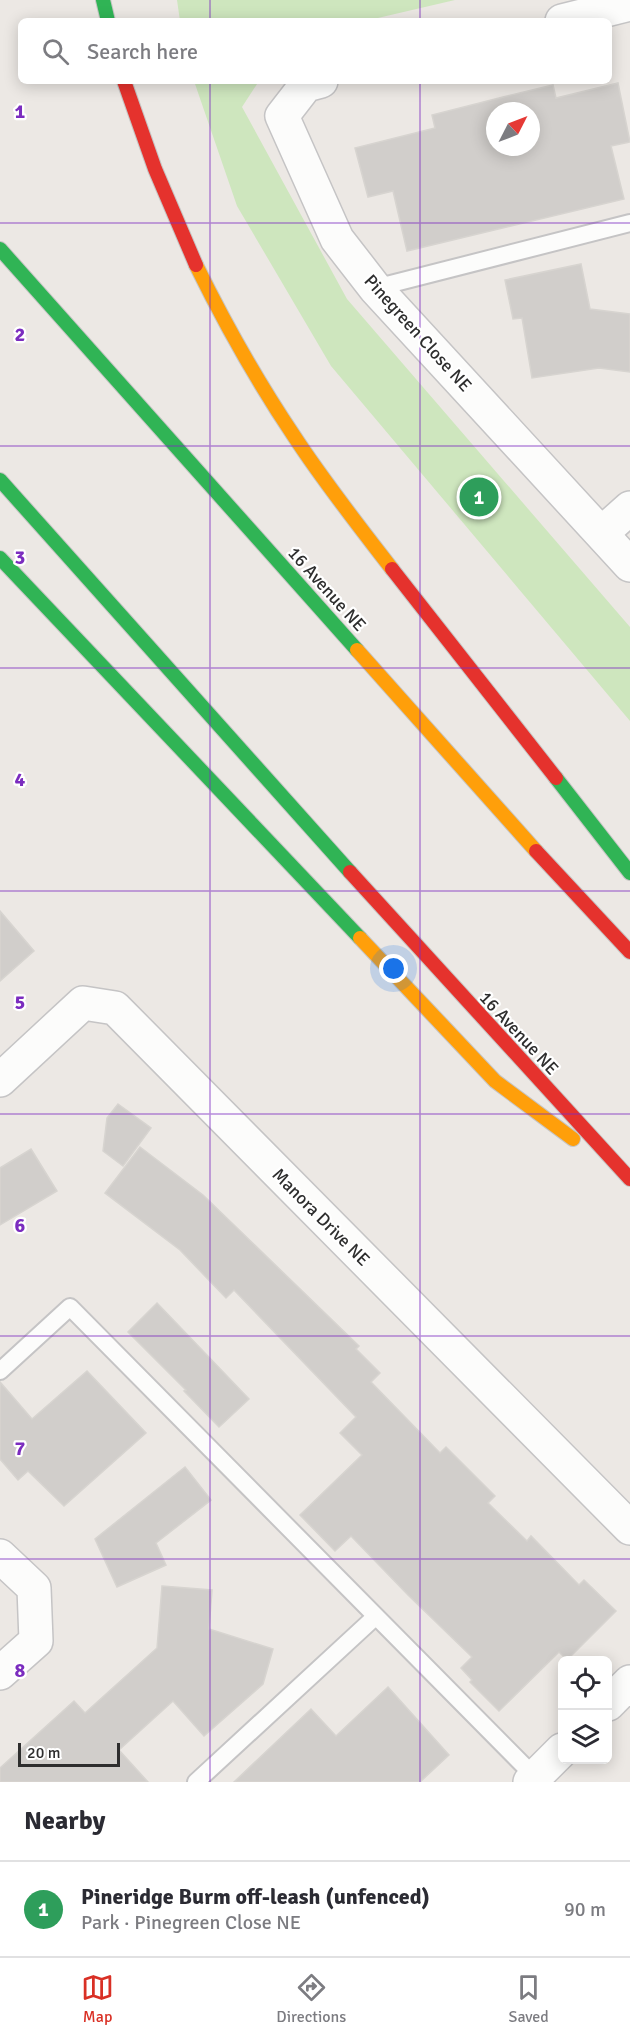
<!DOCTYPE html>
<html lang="en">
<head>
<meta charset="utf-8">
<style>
  :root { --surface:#fff; --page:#f7f7f7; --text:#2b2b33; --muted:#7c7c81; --line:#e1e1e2; --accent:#d93025 }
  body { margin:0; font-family:Signika,sans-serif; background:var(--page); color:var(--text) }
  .controls { position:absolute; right:18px; bottom:18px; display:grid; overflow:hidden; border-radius:9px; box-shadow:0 3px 15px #0003 }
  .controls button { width:54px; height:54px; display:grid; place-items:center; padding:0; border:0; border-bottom:2px solid var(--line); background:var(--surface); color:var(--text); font:30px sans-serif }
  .compass { position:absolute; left:486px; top:102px; width:54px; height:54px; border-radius:50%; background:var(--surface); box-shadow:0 3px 15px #0003; rotate:48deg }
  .scale { position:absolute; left:18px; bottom:15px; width:102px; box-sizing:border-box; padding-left:6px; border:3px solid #2e2e2e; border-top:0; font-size:16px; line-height:21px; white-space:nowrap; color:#2e2e2e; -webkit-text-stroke:4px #fff; paint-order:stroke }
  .you { position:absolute; left:394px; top:969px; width:21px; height:21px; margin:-15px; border:4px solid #fff; border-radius:50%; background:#1a73e8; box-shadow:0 0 0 9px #1a73e833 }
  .badge { display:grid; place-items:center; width:39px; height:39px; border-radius:50%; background:var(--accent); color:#fff; font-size:20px; font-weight:700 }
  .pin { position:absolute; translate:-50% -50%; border:3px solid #fff; box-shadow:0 2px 6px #0006 }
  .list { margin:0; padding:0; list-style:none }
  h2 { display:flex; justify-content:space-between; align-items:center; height:78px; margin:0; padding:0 24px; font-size:26px }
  h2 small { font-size:20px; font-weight:400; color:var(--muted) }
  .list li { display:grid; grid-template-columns:39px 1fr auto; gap:18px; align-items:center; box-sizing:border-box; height:96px; padding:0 24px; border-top:2px solid var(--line) }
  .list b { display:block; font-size:22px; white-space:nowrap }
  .list p { margin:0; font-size:20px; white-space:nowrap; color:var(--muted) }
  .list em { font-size:20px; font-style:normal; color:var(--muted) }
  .icon { flex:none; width:33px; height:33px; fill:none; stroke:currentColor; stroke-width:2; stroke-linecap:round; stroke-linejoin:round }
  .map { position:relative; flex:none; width:630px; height:1782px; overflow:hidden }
  .search { position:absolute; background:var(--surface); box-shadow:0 3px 15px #0003; left:18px; right:18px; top:18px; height:66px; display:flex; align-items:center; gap:15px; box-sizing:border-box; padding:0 21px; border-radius:9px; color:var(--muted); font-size:22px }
  .sheet { height:174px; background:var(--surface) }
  nav { display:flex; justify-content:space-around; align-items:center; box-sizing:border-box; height:84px; border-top:2px solid var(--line); background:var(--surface); font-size:16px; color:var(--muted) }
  nav a { display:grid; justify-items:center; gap:3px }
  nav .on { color:var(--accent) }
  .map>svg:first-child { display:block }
  .green { fill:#cee6be }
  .building { fill:#d1cecb; stroke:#d7d4d0; stroke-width:1.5; fill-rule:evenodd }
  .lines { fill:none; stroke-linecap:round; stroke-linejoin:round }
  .lane-casing { stroke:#c5c4c5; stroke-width:20 }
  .street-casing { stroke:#c5c4c5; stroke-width:36 }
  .fast-casing { stroke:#c6c5c4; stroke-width:16 }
  .slow-casing { stroke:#c6c5c4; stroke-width:16 }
  .jam-casing { stroke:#c6c5c4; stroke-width:16 }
  .lane { stroke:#fcfcfb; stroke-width:16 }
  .street { stroke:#fcfcfb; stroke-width:33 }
  .fast { stroke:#30b455; stroke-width:14 }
  .slow { stroke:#ff9f0a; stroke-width:14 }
  .jam { stroke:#e5322d; stroke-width:14 }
  .grid { fill:none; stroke:#7b2cbf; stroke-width:1.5; stroke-opacity:0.55 }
  .labels { text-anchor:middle; stroke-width:4.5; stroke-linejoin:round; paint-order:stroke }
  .street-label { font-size:18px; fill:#2e2e2e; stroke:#fff }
  .grid-label { font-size:20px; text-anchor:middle; font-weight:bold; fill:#7b2cbf; stroke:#fff; stroke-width:4.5; stroke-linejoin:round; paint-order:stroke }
</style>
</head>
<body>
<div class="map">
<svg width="630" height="1782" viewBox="0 0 630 1782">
  <rect width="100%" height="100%" fill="#ece8e4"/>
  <!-- green -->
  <g class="green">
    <path d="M177 0H455L365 21H180Z"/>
    <path d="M194 81H259L242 107 347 299 630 627V721L331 366 237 206Z"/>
  </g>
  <!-- building -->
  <g class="building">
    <path d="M618 83 630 142 611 146 624 199 407 251 393 191 368 197 355 148 435 128 432 115 503 97 553 85 556 98ZM495 111H531V147H495Z"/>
    <path d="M581 264 590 309 630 314V372L599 368 532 378 522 318 513 319 505 280Z"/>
    <path d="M0 911 34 951 0 981Z"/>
    <path d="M118 1104 151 1128 123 1166 103 1151 107 1118Z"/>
    <path d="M140 1147 203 1195 359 1346 356 1349 380 1373 371 1382 440 1453 446 1447 495 1496 488 1503 527 1541 531 1536 579 1585 584 1580 616 1611 567 1660 559 1652 499 1711 470 1682 472 1680 461 1668 472 1657 408 1595 351 1536 335 1551 300 1515 362 1455 340 1433 356 1417 234 1290 226 1298 180 1250 105 1193Z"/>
    <path d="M31 1149 57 1191 0 1225V1168Z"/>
    <path d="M157 1303 249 1399 219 1427 184 1391 186 1390 128 1332Z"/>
    <path d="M87 1371 146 1433 64 1506 28 1471 18 1480 0 1459V1382L32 1419Z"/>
    <path d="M185 1467 211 1500 156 1543 166 1565 117 1587 95 1539Z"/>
    <path d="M162 1586 212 1590 209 1629 273 1649 263 1684 204 1736 173 1701 119 1750 148 1782H0V1768L74 1701 85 1713 157 1648Z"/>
    <path d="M388 1687 449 1755 420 1782H234L311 1709 336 1736Z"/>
  </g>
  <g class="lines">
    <defs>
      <g id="lane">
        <path d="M375 288 630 223"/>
        <path d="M0 1371 70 1307 539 1781"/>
        <path d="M196 1782 375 1617"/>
      </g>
      <g id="street">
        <path d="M562 21 630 4"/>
        <path d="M321 81 306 85 282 116 337 239 375 288 630 565"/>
        <path d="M602 533 630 508"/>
        <path d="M0 1080 83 1003 115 1008 630 1528"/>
        <path d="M0 1556 34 1588 36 1641 0 1673"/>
        <path d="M608 1704 630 1682"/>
        <path d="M530 1782 562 1750"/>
      </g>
      <g id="fast">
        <path d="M103 0 108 21"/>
        <path d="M0 249 357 650"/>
        <path d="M0 480 350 872"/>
        <path d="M0 558 360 938"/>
        <path d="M556 778 630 873"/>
      </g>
      <g id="slow">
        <path d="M196 265C225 324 257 381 294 436 324 482 358 525 392 569"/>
        <path d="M357 650 536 851"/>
        <path d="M360 938 495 1081 573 1139"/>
      </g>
      <g id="jam">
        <path d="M124 81 155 169 196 265"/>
        <path d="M392 569 556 778"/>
        <path d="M536 851 630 952"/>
        <path d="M350 872 630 1179"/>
      </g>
    </defs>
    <!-- lane casing -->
    <use href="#lane" class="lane-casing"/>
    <!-- street casing -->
    <use href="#street" class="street-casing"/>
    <!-- fast casing -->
    <use href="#fast" class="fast-casing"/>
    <!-- slow casing -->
    <use href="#slow" class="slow-casing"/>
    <!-- jam casing -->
    <use href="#jam" class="jam-casing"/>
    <!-- lane -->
    <use href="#lane" class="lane"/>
    <!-- street -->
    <use href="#street" class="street"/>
    <!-- fast -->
    <use href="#fast" class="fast"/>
    <!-- slow -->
    <use href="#slow" class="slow"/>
    <!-- jam -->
    <use href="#jam" class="jam"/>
  </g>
  <!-- grid -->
  <path class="grid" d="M210 0V21M420 0V21M210 81V1782M420 81V1782M0 223H630M0 446H630M0 668H630M0 891H630M0 1114H630M0 1336H630M0 1559H630"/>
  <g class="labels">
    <!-- street labels -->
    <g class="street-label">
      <text transform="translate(418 333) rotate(48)" y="6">Pinegreen Close NE</text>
      <text transform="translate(327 589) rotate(48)" y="6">16 Avenue NE</text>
      <text transform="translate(519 1033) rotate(47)" y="6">16 Avenue NE</text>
      <text transform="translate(321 1217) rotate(45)" y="6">Manora Drive NE</text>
    </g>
  </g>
  <g class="grid-label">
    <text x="20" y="118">1</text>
    <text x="20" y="341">2</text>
    <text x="20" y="564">3</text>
    <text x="20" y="786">4</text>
    <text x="20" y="1009">5</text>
    <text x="20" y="1232">6</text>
    <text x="20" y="1455">7</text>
    <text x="20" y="1677">8</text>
  </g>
</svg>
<div class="controls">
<button><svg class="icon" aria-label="locate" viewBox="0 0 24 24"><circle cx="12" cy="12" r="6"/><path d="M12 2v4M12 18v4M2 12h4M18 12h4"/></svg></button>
<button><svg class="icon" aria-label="layers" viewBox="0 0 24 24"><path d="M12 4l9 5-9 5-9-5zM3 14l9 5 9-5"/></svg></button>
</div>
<svg class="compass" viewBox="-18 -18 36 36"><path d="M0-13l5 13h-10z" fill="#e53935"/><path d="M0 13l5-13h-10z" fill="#7c7c81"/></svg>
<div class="scale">20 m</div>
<div class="you"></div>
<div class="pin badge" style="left:479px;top:497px;background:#2e9e5b">1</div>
<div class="search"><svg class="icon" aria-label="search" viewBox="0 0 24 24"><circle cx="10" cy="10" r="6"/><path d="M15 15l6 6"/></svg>Search here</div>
</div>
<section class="sheet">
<h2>Nearby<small></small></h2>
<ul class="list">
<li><span class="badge" style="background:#2e9e5b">1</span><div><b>Pineridge Burm off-leash (unfenced)</b><p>Park · Pinegreen Close NE</p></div><em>90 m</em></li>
</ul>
</section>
<nav>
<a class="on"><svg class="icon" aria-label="map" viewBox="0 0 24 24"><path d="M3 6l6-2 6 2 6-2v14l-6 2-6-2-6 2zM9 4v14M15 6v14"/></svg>Map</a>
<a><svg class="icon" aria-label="directions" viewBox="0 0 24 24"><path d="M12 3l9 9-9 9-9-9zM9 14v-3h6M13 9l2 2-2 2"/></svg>Directions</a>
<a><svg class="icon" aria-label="saved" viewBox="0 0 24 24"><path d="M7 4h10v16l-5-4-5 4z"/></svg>Saved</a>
</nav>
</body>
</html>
